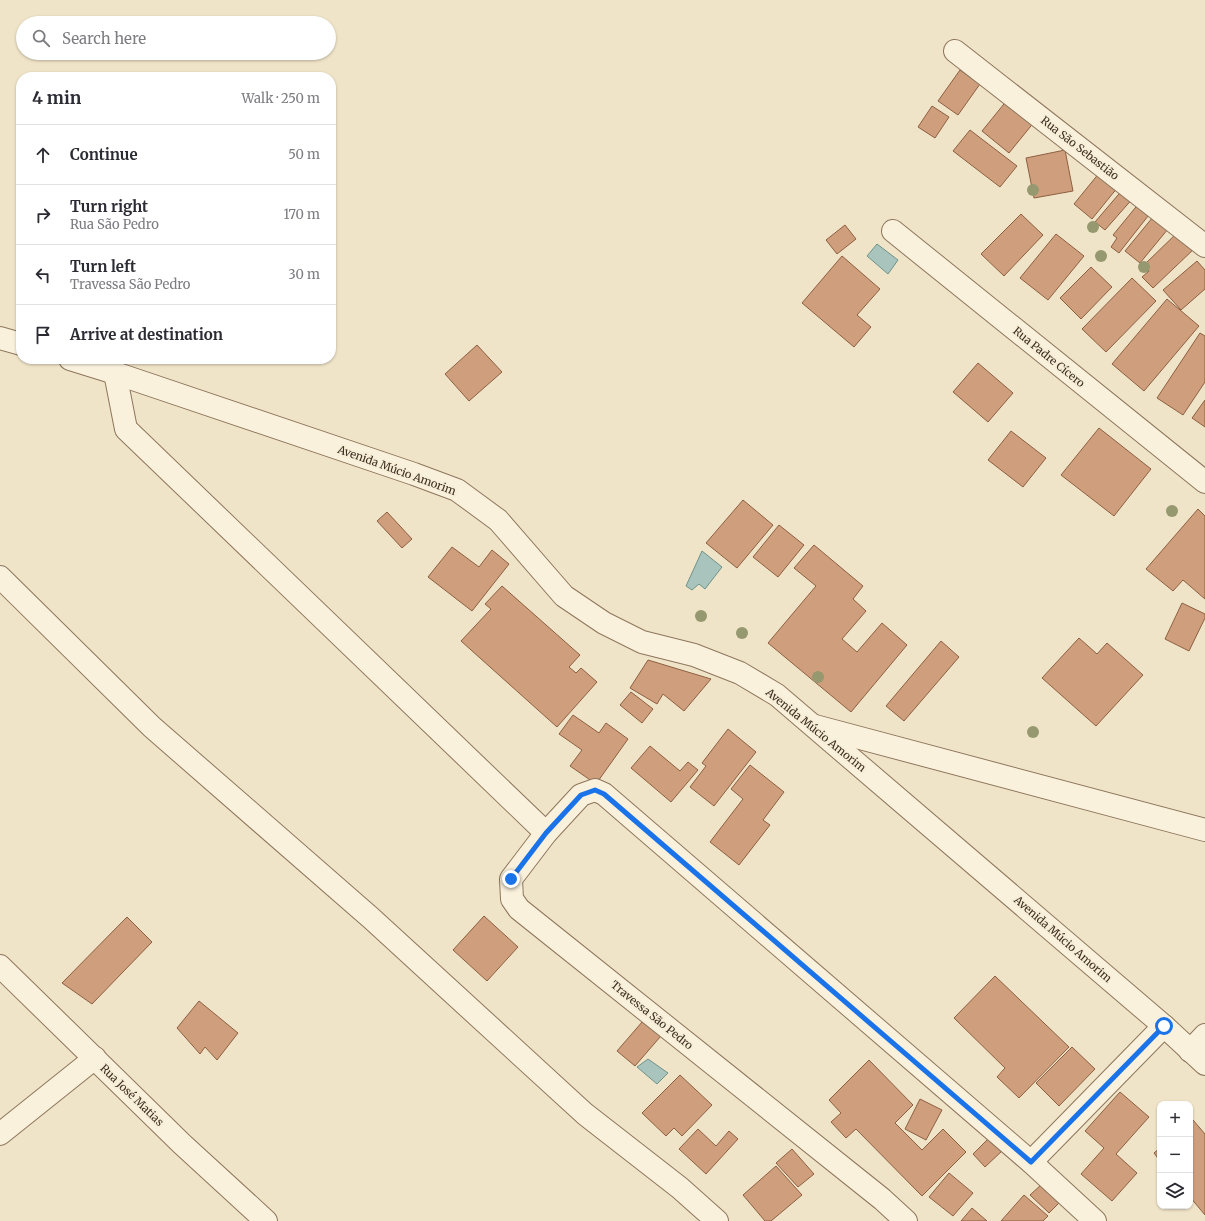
<!DOCTYPE html>
<html lang="en">
<head>
<meta charset="utf-8">
<style>
  :root { --surface:#fff; --page:#f7f7f7; --text:#2b2b33; --muted:#7c7c81; --line:#e1e1e2 }
  body { margin:0; font-family:Merriweather,serif; background:var(--page); color:var(--text) }
  .controls { position:absolute; right:12px; bottom:12px; display:grid; overflow:hidden; border-radius:8px; box-shadow:0 1px 3px #0004 }
  .controls button { width:36px; height:36px; display:grid; place-items:center; padding:0; border:0; border-bottom:1px solid var(--line); background:var(--surface); color:var(--text); font:20px sans-serif }
  .stop { position:absolute; width:12px; height:12px; margin:-9px; border:3px solid #1a73e8; border-radius:50%; background:#fff }
  .stop.end { background:#1a73e8; border-color:#fff; box-shadow:0 1px 4px #0008 }
  .list { margin:0; padding:0; list-style:none }
  h2 { display:flex; justify-content:space-between; align-items:center; height:52px; margin:0; padding:0 16px; font-size:17px }
  h2 small { font-size:13px; font-weight:400; color:var(--muted) }
  .list li { display:grid; grid-template-columns:26px 1fr auto; gap:12px; align-items:center; box-sizing:border-box; height:60px; padding:0 16px; border-top:1px solid var(--line) }
  .list b { display:block; font-size:15px; white-space:nowrap }
  .list p { margin:0; font-size:13px; white-space:nowrap; color:var(--muted) }
  .list em { font-size:13px; font-style:normal; color:var(--muted) }
  .icon { flex:none; width:22px; height:22px; fill:none; stroke:currentColor; stroke-width:2; stroke-linecap:round; stroke-linejoin:round }
  .map { position:relative; flex:none; width:1205px; height:1221px; overflow:hidden }
  .search { position:absolute; background:var(--surface); box-shadow:0 1px 3px #0004; left:16px; top:16px; width:320px; height:44px; display:flex; align-items:center; gap:10px; box-sizing:border-box; padding:0 14px; border-radius:22px; color:var(--muted); font-size:15px }
  .panel { position:absolute; background:var(--surface); box-shadow:0 1px 3px #0004; left:16px; top:72px; width:320px; height:292px; border-radius:16px }
  .map>svg:first-child { display:block }
  .water { fill:#a9c4bc; stroke:#6f938a }
  .building { fill:#cf9f7d; stroke:#8d5f41 }
  .lines { fill:none; stroke-linecap:round; stroke-linejoin:round }
  .minor-casing { stroke:#8d765c; stroke-width:24 }
  .tertiary-casing { stroke:#8d765c; stroke-width:24 }
  .minor { stroke:#faf1dc; stroke-width:22 }
  .tertiary { stroke:#faf1dc; stroke-width:22 }
  .tree { fill:#96986f }
  .route { stroke:#1a73e8; stroke-width:5 }
  .labels { text-anchor:middle; stroke-width:4; stroke-linejoin:round; paint-order:stroke }
  .street-label { font-size:11px; fill:#3d2e20; stroke:#f7eed8 }
</style>
</head>
<body>
<div class="map">
<svg width="1205" height="1221" viewBox="0 0 1205 1221">
  <rect width="100%" height="100%" fill="#f0e4c8"/>
  <!-- water -->
  <g class="water">
    <path d="M877 244 898 260 888 274 867 256Z"/>
    <path d="M702 551 722 567 705 589 699 584 692 590 686 586Z"/>
    <path d="M648 1059 668 1073 657 1084 637 1067Z"/>
  </g>
  <!-- building -->
  <g class="building">
    <path d="M960 70 980 84 958 115 938 101Z"/>
    <path d="M1008 99 1035 121 1009 153 982 131Z"/>
    <path d="M932 106 949 117 935 138 918 127Z"/>
    <path d="M970 130 1017 166 1000 187 953 151Z"/>
    <path d="M1065 150 1073 191 1034 198 1026 158Z"/>
    <path d="M1100 172 1118 187 1092 219 1074 204Z"/>
    <path d="M1124 188 1134 197 1105 230 1095 222Z"/>
    <path d="M1140 202 1152 211 1119 253 1111 247 1117 238 1113 235Z"/>
    <path d="M1021 214 1043 235 1004 276 981 254Z"/>
    <path d="M1153 217 1168 229 1140 263 1125 251Z"/>
    <path d="M845 225 856 239 837 254 826 240Z"/>
    <path d="M1179 231 1195 248 1153 288 1142 277 1149 271 1144 265Z"/>
    <path d="M1056 234 1084 256 1048 300 1020 278Z"/>
    <path d="M842 256 880 289 857 315 871 327 854 347 802 303Z"/>
    <path d="M1197 261 1205 270V289L1181 310 1163 290Z"/>
    <path d="M1091 267 1112 287 1081 319 1060 298Z"/>
    <path d="M1132 278 1156 301 1106 352 1082 329Z"/>
    <path d="M1167 299 1199 326 1144 391 1112 364Z"/>
    <path d="M1200 333 1205 336V382L1183 415 1157 398Z"/>
    <path d="M477 345 502 372 469 401 445 374Z"/>
    <path d="M978 363 1013 393 988 422 953 392Z"/>
    <path d="M1205 400V427L1192 418Z"/>
    <path d="M1099 428 1151 469 1114 516 1061 475Z"/>
    <path d="M1011 431 1046 458 1023 487 988 460Z"/>
    <path d="M743 500 773 525 737 568 706 543Z"/>
    <path d="M1198 509 1205 516V599L1183 580 1173 591 1146 569Z"/>
    <path d="M387 512 412 539 402 548 377 521Z"/>
    <path d="M779 525 804 545 778 577 753 557Z"/>
    <path d="M814 545 863 586 853 599 866 611 842 639 857 652 882 623 907 645 851 712 768 643 816 586 794 568Z"/>
    <path d="M452 547 479 567 492 550 509 564 472 611 428 577Z"/>
    <path d="M502 586 580 655 569 667 576 673 581 668 597 682 557 727 461 641 491 609 485 604Z"/>
    <path d="M1182 603 1205 614V618L1189 651 1165 639Z"/>
    <path d="M1079 638 1097 654 1107 643 1143 675 1096 726 1042 678Z"/>
    <path d="M941 641 959 657 904 721 886 706Z"/>
    <path d="M648 660 711 679 684 711 663 694 657 704 630 688Z"/>
    <path d="M631 692 653 709 642 723 620 705Z"/>
    <path d="M573 715 599 733 606 723 628 739 596 784 570 766 582 750 559 734Z"/>
    <path d="M728 729 756 752 714 806 690 787 706 766 702 763Z"/>
    <path d="M650 746 680 771 688 762 698 770 671 802 631 768Z"/>
    <path d="M750 765 784 792 763 820 770 825 739 865 710 842 743 799 731 789Z"/>
    <path d="M484 916 518 947 487 981 453 950Z"/>
    <path d="M127 917 152 942 92 1004 62 983Z"/>
    <path d="M995 976 1069 1047 1019 1098 997 1077 1005 1068 954 1018Z"/>
    <path d="M199 1001 238 1033 217 1060 205 1047 200 1054 177 1028Z"/>
    <path d="M649 1014 667 1029 635 1066 617 1051Z"/>
    <path d="M1072 1047 1095 1069 1059 1106 1036 1083Z"/>
    <path d="M869 1060 913 1105 895 1123 922 1150 943 1129 966 1152 922 1196 856 1129 846 1138 831 1122 841 1113 829 1100Z"/>
    <path d="M680 1075 712 1105 682 1136 674 1128 666 1136 642 1113Z"/>
    <path d="M1120 1092 1149 1117 1116 1154 1137 1173 1112 1201 1081 1174 1104 1148 1085 1131Z"/>
    <path d="M920 1099 942 1110 926 1140 905 1129Z"/>
    <path d="M1193 1120 1205 1134V1215L1190 1197V1123Z"/>
    <path d="M698 1129 716 1146 729 1131 738 1139 706 1174 679 1149Z"/>
    <path d="M990 1137 1003 1150 985 1167 973 1154Z"/>
    <path d="M1160 1148V1161L1154 1153Z"/>
    <path d="M792 1149 814 1174 798 1187 776 1163Z"/>
    <path d="M776 1166 802 1195 771 1221H765L743 1195Z"/>
    <path d="M949 1173 973 1193 953 1216 929 1197Z"/>
    <path d="M1042 1184 1060 1202 1049 1213 1030 1195Z"/>
    <path d="M1024 1195 1048 1216 1043 1221H1001Z"/>
    <path d="M972 1208 987 1221H961Z"/>
  </g>
  <g class="lines">
    <defs>
      <g id="minor">
        <path d="M955 51 1205 246"/>
        <path d="M893 231 1205 482"/>
        <path d="M115 373 126 429 546 833"/>
        <path d="M0 577 152 727 371 918 585 1114 680 1188 717 1221"/>
        <path d="M815 726 1205 830"/>
        <path d="M0 966 182 1144 266 1221"/>
        <path d="M1190 1051 1205 1035"/>
        <path d="M0 1134 95 1058"/>
        <path d="M1031 1162 1164 1026"/>
        <path d="M906 1221 882 1199 519 909 512 899 511 879 546 833 581 795 595 790 604 794 1031 1162 1095 1221"/>
      </g>
      <g id="tertiary">
        <path d="M0 338 21 344"/>
        <path d="M70 359 115 373 414 474 457 490 498 520 564 596 604 623 642 642 694 655 740 673 777 695 1164 1026 1205 1064"/>
      </g>
    </defs>
    <!-- minor casing -->
    <use href="#minor" class="minor-casing"/>
    <!-- tertiary casing -->
    <use href="#tertiary" class="tertiary-casing"/>
    <!-- minor -->
    <use href="#minor" class="minor"/>
    <!-- tertiary -->
    <use href="#tertiary" class="tertiary"/>
  </g>
  <!-- trees -->
  <g class="tree">
    <circle cx="1033" cy="190" r="6"/>
    <circle cx="1093" cy="227" r="6"/>
    <circle cx="1101" cy="256" r="6"/>
    <circle cx="1144" cy="267" r="6"/>
    <circle cx="1172" cy="511" r="6"/>
    <circle cx="701" cy="616" r="6"/>
    <circle cx="742" cy="633" r="6"/>
    <circle cx="818" cy="677" r="6"/>
    <circle cx="1033" cy="732" r="6"/>
  </g>
  <g class="lines">
    <!-- route -->
    <path class="route" d="M511 879 546 833 581 795 595 790 604 794 1031 1162 1164 1026"/>
  </g>
  <g class="labels">
    <!-- street labels -->
    <g class="street-label">
      <text transform="translate(1080 148) rotate(38)" y="4">Rua São Sebastião</text>
      <text transform="translate(1049 357) rotate(39)" y="4">Rua Padre Cícero</text>
      <text transform="translate(397 470) rotate(20)" y="4">Avenida Múcio Amorim</text>
      <text transform="translate(816 730) rotate(39)" y="4">Avenida Múcio Amorim</text>
      <text transform="translate(1063 939) rotate(41)" y="4">Avenida Múcio Amorim</text>
      <text transform="translate(652 1015) rotate(39)" y="4">Travessa São Pedro</text>
      <text transform="translate(132 1095) rotate(44)" y="4">Rua José Matias</text>
    </g>
  </g>
</svg>
<div class="controls">
<button>+</button>
<button>−</button>
<button><svg class="icon" aria-label="layers" viewBox="0 0 24 24"><path d="M12 4l9 5-9 5-9-5zM3 14l9 5 9-5"/></svg></button>
</div>
<div class="stop" style="left:1164px;top:1026px"></div>
<div class="stop end" style="left:511px;top:879px"></div>
<div class="search"><svg class="icon" aria-label="search" viewBox="0 0 24 24"><circle cx="10" cy="10" r="6"/><path d="M15 15l6 6"/></svg>Search here</div>
<section class="panel">
<h2>4 min<small>Walk · 250 m</small></h2>
<ul class="list">
<li><svg class="icon" aria-label="ahead" viewBox="0 0 24 24"><path d="M12 20V5M6 11l6-6 6 6"/></svg><div><b>Continue</b></div><em>50 m</em></li>
<li><svg class="icon" aria-label="right" viewBox="0 0 24 24"><path d="M7 20v-9h11M14 6l5 5-5 5"/></svg><div><b>Turn right</b><p>Rua São Pedro</p></div><em>170 m</em></li>
<li><svg class="icon" aria-label="left" viewBox="0 0 24 24"><path d="M17 20v-9H6M10 6l-5 5 5 5"/></svg><div><b>Turn left</b><p>Travessa São Pedro</p></div><em>30 m</em></li>
<li><svg class="icon" aria-label="arrive" viewBox="0 0 24 24"><path d="M6 21V4h12l-3 4 3 4H6"/></svg><div><b>Arrive at destination</b></div></li>
</ul>
</section>
</div>
</body>
</html>
